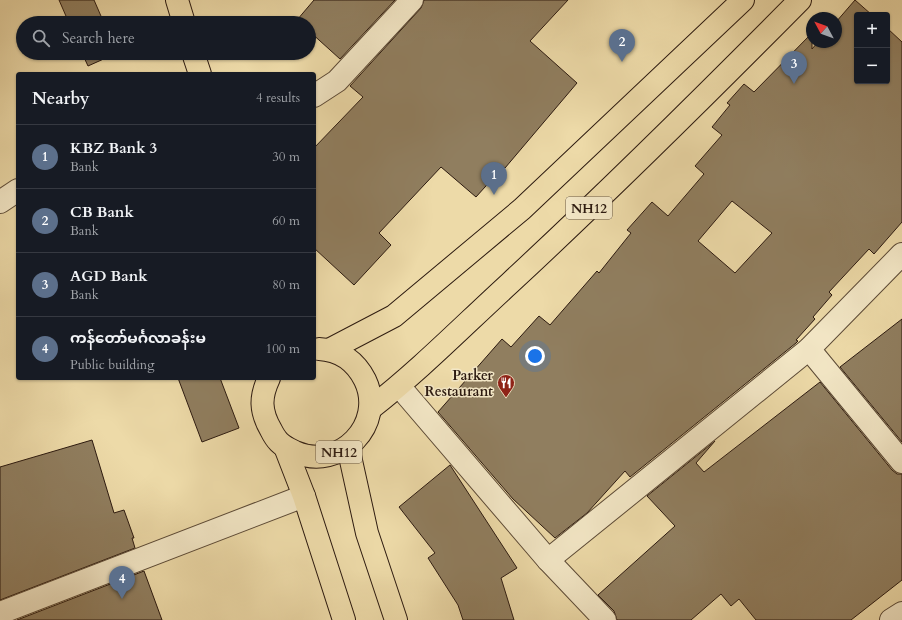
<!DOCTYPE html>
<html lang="en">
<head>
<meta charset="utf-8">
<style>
  :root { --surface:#171b24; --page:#20242c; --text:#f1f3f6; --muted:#9ea1a6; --line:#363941; --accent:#7c3aed }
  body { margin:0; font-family:Cardo,"Noto Sans Myanmar",serif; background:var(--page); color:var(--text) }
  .controls { position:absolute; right:12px; top:12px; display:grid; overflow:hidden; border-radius:4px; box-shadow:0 1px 3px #0004 }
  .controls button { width:36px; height:36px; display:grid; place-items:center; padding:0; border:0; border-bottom:1px solid var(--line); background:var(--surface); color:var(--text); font:20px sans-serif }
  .compass { position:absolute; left:806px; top:12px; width:36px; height:36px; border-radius:50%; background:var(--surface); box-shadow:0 1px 3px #0004; rotate:311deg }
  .you { position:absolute; left:535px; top:356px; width:14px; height:14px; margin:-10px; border:3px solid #fff; border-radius:50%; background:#1a73e8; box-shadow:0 0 0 6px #1a73e833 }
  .badge { display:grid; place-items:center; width:26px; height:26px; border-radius:50%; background:var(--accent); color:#fff; font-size:13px; font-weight:700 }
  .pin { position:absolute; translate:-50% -33px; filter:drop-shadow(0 1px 2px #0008) }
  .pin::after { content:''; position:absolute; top:21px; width:14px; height:12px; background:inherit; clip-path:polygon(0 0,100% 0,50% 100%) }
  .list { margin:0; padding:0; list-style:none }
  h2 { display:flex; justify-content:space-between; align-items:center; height:52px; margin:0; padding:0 16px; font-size:17px }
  h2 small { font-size:13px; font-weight:400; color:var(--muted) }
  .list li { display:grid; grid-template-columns:26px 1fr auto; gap:12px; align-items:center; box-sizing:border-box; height:64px; padding:0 16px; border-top:1px solid var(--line) }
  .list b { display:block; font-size:15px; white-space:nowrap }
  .list p { margin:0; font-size:13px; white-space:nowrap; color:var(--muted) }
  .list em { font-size:13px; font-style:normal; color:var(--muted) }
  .icon { flex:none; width:22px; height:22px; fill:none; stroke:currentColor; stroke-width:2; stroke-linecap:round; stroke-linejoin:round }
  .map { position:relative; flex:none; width:902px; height:620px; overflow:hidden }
  .search { position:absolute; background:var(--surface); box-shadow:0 1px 3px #0004; left:16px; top:16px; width:300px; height:44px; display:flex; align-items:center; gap:10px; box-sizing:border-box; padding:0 14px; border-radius:22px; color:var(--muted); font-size:15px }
  .panel { position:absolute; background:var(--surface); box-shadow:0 1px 3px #0004; left:16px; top:72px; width:300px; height:308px; border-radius:4px }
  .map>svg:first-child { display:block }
  .building { fill:#907e5f; stroke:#2c1a10; fill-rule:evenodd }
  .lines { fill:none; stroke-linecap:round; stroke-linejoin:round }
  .minor-casing { stroke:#5c4a36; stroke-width:24 }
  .primary-casing { stroke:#2c1a10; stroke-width:24 }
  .trunk-casing { stroke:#2c1a10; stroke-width:24 }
  .minor { stroke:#f3e7c6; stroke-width:22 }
  .primary { stroke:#eddaa8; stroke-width:22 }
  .trunk { stroke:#eddaa8; stroke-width:22 }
  .labels { text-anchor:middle; stroke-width:3; stroke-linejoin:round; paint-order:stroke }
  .shield { fill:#f3e7c6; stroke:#685847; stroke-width:1 }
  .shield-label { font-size:13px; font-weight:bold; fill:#2c1a10 }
  .poi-label { font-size:14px; font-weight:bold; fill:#2c1a10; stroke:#f3e7c6; text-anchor:end }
</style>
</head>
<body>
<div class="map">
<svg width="902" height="620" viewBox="0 0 902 620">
  <rect width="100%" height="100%" fill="#eddaa8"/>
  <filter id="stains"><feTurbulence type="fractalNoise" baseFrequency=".005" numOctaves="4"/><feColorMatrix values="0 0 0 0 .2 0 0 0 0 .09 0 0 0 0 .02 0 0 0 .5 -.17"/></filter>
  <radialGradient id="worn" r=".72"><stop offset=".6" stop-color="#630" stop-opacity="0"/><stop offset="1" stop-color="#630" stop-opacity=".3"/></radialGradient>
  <!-- building -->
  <g class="building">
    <path d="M59 0H94L104 23H69Z"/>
    <path d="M314 0H395L340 59 309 31V23H300L297 20Z"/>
    <path d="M424 0H568L530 41 577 83 505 168 503 167 476 197 441 167 379 233 391 245 354 285 314 248V148L363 97 350 86 421 8Z"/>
    <path d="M855 0 872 15H857V81H887V28L902 42V222L874 254 869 249 829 292 832 295 813 317 815 319 796 340 798 341 796 343 630 477 625 471 587 513 555 538 513 499 438 412 502 339 511 347 539 316 550 325 597 271 599 273 631 233 627 230 652 202 668 216 704 174 695 166 722 135 712 127 730 105 727 103 744 84 754 92 812 33V49L818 42H836V22ZM732 201 772 233 735 273 698 241Z"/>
    <path d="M82 53H117L88 66Z"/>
    <path d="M902 319V442L840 367Z"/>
    <path d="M178 378H220L239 428 202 442Z"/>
    <path d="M820 382 892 470 897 474H902V580L851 620H756L739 599 731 606 721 594 691 620H617L614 611 598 595 675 526 647 496 715 441 696 463 704 472Z"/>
    <path d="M92 440 114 513 124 510 134 538H132L135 548 0 600V467Z"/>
    <path d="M450 465 517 568 501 578 514 620H463L458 605 428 558 435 553 399 507Z"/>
    <path d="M144 571 162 620H17Z"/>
  </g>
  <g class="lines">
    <defs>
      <g id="minor">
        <path d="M314 96 337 81 412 0"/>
        <path d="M0 202 18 190"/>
        <path d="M809 349 902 462"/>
        <path d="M399 386 548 560 605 620"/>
        <path d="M548 560 809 349 902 254"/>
        <path d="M0 613 304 496"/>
        <path d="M891 620 902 613"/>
      </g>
      <g id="primary">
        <path d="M177 0 184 23"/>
        <path d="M193 53 200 74"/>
      </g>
      <g id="trunk">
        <path d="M329 350 394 316 522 209 743 0"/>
        <path d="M269 378C260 397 260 411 271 430 273 434 276 439 279 442 284 447 289 449 295 452 340 472 386 424 365 380 356 362 340 350 319 349"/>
        <path d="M371 408C420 370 464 325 510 283 609 191 705 96 800 0"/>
        <path d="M285 447 304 496 344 620"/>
        <path d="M348 447 367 533 396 620"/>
      </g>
    </defs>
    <!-- minor casing -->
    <use href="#minor" class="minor-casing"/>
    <!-- primary casing -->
    <use href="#primary" class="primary-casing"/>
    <!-- trunk casing -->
    <use href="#trunk" class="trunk-casing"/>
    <!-- minor -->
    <use href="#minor" class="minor"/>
    <!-- primary -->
    <use href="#primary" class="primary"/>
    <!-- trunk -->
    <use href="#trunk" class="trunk"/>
  </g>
  <!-- icons -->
  <defs>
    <symbol id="restaurant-pin" viewBox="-11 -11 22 30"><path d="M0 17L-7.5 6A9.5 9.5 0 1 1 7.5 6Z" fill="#8f2418" stroke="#f3e7c6"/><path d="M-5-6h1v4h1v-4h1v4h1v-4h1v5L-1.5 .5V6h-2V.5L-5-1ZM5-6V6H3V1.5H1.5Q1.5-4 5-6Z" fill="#fff"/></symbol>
  </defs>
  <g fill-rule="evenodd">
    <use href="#restaurant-pin" x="496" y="373" width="20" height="27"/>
  </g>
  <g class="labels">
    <!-- shield labels -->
    <g class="shield">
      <rect x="566" y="197" width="46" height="22" rx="3"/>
      <rect x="316" y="441" width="46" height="22" rx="3"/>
    </g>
    <g class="shield-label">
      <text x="589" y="213">NH12</text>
      <text x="339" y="457">NH12</text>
    </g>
    <!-- poi labels -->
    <g class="poi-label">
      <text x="493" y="380">Parker<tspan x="493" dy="16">Restaurant</tspan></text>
    </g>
  </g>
  <rect width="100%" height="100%" filter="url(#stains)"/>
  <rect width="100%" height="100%" fill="url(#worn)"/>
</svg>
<div class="controls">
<button>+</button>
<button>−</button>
</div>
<svg class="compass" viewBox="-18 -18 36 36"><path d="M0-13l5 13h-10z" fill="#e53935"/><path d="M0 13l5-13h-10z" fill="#9ea1a6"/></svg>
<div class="you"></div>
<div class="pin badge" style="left:494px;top:195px;background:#5c6f8a">1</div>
<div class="pin badge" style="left:622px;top:62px;background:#5c6f8a">2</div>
<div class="pin badge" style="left:794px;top:84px;background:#5c6f8a">3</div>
<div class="pin badge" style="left:122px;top:599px;background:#5c6f8a">4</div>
<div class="search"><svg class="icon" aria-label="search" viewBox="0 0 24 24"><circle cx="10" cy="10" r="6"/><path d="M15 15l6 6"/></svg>Search here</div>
<section class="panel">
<h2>Nearby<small>4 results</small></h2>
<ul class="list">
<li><span class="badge" style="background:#5c6f8a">1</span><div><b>KBZ Bank 3</b><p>Bank</p></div><em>30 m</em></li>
<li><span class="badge" style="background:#5c6f8a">2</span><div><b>CB Bank</b><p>Bank</p></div><em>60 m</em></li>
<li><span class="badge" style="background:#5c6f8a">3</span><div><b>AGD Bank</b><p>Bank</p></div><em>80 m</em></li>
<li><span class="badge" style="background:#5c6f8a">4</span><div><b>ကန်တော်မင်္ဂလာခန်းမ</b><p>Public building</p></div><em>100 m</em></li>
</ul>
</section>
</div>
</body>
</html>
